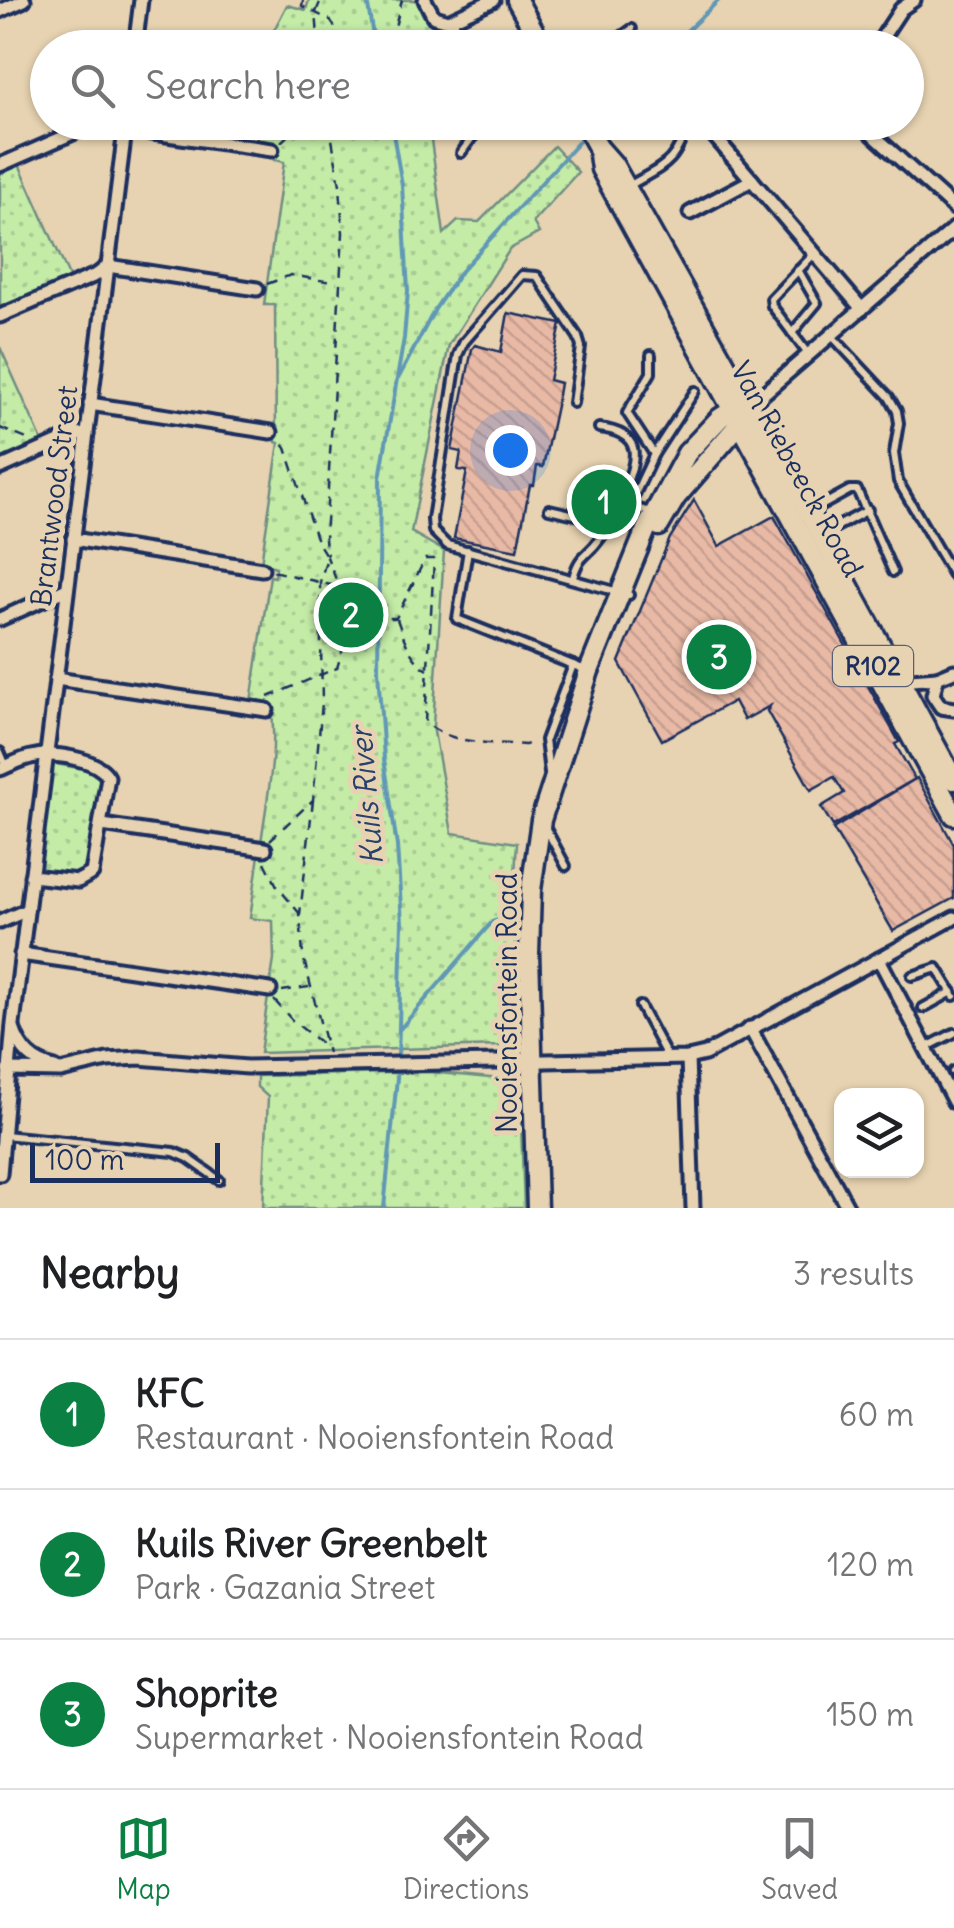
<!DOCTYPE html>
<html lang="en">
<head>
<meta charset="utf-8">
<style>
  :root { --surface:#fff; --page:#f6f6f6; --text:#202124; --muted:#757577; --line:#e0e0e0; --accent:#0b8043 }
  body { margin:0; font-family:Delius,sans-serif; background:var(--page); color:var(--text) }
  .controls { position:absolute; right:30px; bottom:30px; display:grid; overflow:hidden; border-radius:20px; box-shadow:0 2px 8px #0004 }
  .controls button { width:90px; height:90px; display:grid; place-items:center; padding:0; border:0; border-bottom:2px solid var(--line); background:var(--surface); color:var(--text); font:50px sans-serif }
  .scale { position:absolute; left:30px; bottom:25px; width:190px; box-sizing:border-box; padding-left:10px; border:5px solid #1b2f5e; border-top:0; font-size:28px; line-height:35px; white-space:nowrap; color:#1b2f5e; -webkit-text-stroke:8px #e7d3b1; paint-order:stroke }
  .you { position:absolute; left:510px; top:450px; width:35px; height:35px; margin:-25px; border:8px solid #fff; border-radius:50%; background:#1a73e8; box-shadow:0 0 0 15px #1a73e833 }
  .badge { display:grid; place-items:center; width:65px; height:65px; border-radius:50%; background:var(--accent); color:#fff; font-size:32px; font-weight:700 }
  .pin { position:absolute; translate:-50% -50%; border:5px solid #fff; box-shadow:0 2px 10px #0006 }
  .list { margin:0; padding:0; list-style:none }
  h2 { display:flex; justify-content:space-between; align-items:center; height:130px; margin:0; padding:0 40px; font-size:42px }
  h2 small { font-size:32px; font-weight:400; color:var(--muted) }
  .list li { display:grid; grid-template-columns:65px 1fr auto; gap:30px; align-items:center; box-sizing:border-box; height:150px; padding:0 40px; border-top:2px solid var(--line) }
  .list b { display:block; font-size:38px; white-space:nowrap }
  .list p { margin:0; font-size:32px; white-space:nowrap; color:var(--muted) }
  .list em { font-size:32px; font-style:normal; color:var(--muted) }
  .icon { flex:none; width:55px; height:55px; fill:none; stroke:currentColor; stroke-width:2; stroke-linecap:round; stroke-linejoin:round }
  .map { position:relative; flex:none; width:954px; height:1208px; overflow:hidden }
  .search { position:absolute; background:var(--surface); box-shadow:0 2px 8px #0004; left:30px; right:30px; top:30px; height:110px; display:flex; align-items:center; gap:25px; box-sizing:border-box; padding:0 35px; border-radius:55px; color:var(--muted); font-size:38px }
  .sheet { height:580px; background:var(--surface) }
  nav { display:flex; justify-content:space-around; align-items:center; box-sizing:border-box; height:140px; border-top:2px solid var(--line); background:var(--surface); font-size:28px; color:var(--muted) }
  nav a { display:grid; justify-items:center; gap:5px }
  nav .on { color:var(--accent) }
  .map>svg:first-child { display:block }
  .park { fill:url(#park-dots); stroke:#708e82; stroke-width:2.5 }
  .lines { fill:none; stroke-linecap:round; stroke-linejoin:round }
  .stream { stroke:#6198b5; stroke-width:4 }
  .building { fill:url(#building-back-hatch); stroke:#1b2f5e; stroke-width:2.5 }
  .lane-casing { stroke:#1b2f5e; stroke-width:14 }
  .street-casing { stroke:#1b2f5e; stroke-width:19 }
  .secondary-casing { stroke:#1b2f5e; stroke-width:25 }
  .primary-casing { stroke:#1b2f5e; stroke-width:25 }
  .path { stroke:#1b2f5e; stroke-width:2.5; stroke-dasharray:10 8; stroke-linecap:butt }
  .lane { stroke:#e7d3b1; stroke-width:6 }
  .street { stroke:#e7d3b1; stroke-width:11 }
  .secondary { stroke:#e7d3b1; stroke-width:18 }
  .primary { stroke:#e7d3b1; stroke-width:18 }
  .labels { text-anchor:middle; stroke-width:10; stroke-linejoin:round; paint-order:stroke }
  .shield { fill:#e7d3b1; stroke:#586077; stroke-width:2.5 }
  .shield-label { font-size:25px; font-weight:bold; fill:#1b2f5e }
  .street-label { font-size:28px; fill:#1b2f5e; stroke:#e7d3b1 }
  .water-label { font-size:30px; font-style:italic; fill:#27406c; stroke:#e7d3b1 }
</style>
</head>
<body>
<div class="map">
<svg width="954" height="1208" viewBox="0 0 954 1208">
  <defs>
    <pattern id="park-dots" width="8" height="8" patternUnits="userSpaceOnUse" patternTransform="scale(2.5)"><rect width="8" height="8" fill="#c4eca7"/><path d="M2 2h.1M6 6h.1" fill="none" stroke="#a8cb92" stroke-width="1.8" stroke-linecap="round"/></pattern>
    <pattern id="building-back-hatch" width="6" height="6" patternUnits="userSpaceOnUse" patternTransform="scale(2.5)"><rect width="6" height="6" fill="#e8b9a5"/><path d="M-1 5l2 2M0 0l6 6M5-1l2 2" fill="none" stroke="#c69f90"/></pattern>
  </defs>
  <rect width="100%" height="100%" fill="#e7d3b1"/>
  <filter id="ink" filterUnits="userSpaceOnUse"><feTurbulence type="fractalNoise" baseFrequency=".01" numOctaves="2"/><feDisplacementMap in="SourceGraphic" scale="20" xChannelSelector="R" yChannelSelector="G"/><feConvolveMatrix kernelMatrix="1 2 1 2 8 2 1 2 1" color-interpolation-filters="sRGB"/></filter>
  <g filter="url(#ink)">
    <!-- park -->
    <g class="park">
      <path d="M309 0H418C422 19 429 31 450 28L448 47H270L272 34 287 5 306 10Z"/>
      <path d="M260 123H442L430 133 444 234 458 221 479 222 554 146 578 172 533 222 539 233 510 249 449 345 411 532 444 551 433 726 452 833 517 843C512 904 516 966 516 1028L513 1038 501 1046 260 1053 268 997 273 998 275 986 270 985 274 960 273 921 250 918 259 855H266L267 844 261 843C267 797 278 751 271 705L251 702 270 576 275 577 276 567 261 563 279 443 276 442 275 305H264L284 162 274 160 276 145 258 142Z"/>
      <path d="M19 164 71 281 0 311V172Z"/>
      <path d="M0 347 43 443 0 462Z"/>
      <path d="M56 764 95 771 103 782 87 869 81 874 44 871 38 865 51 766Z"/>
      <path d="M429 1072 500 1079 515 1086 520 1095 524 1208H263L268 1097 257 1087V1076Z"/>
    </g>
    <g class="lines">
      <!-- stream -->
      <g class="stream">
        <path d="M367 0 375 48"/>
        <path d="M669 48 719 0"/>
        <path d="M391 122 402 185 408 291 404 338 380 478 378 670 384 759 397 846 402 923 398 1059"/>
        <path d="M399 377 435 309 461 271 584 136"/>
        <path d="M400 1029 492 922 510 916"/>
        <path d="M384 1208 398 1068"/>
      </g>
    </g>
    <!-- building -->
    <g class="building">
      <path d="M508 313 561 324 549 380 560 383 557 401 543 467 537 466 534 485H530L517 550 454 538 467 471 458 470 461 452 452 450 472 349 475 345 501 352Z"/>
      <path d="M694 500 719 546 774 516 899 742 895 744 915 779 833 826 821 807 844 793 834 777 811 790 767 711 770 706 744 720 734 701 662 740 619 662 670 538Z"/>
      <path d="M917 778 954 845V898L893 931 833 829Z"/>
    </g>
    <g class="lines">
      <defs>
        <g id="lane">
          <path d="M455 19 456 48"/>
          <path d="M605 48 632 29"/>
          <path d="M461 153 477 131 501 122"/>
          <path d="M627 187C664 165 675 166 688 122"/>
          <path d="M792 333 817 303 798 270"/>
          <path d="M832 336 889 397 897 411 899 423 894 453 898 481 954 577"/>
          <path d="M808 354 772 306 771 299 815 253"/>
          <path d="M651 355V373L627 413 654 454"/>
          <path d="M573 403 581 347 578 337 537 276 522 275 464 342 458 355 432 519 433 531 447 545 629 595"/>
          <path d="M619 504 651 512"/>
          <path d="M629 507 654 454 695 391"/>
          <path d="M549 509 628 527"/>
          <path d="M810 512 850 490H857L893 572"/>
          <path d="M825 533 868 510"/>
          <path d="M468 550 457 619 588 671"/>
          <path d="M573 578C579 554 587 557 599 540 610 526 617 507 624 490 638 458 643 433 599 428"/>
          <path d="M0 752 6 766"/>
          <path d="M549 773 545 740 573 665"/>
          <path d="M545 827 566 866"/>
          <path d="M912 976 937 968 954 996"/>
          <path d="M640 1006 668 1058"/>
          <path d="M923 1008 952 992"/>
          <path d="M927 1047 954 1033"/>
          <path d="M953 1072 954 1071"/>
          <path d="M4 1135 174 1152 188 1158 219 1180"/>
        </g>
        <g id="street">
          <path d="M425 0 434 17 448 21 493 0"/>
          <path d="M0 11 24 0"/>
          <path d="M882 38 901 9 914 0"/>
          <path d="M135 48 141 0"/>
          <path d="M708 122 710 131 862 309"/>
          <path d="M859 122 954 208"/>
          <path d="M125 129 272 150"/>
          <path d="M0 165 98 122"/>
          <path d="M690 213 752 180"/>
          <path d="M0 316 98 274 108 266 257 289"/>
          <path d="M90 404 271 432"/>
          <path d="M752 410 756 400 954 229"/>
          <path d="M0 468 77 434 87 435"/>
          <path d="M73 539 262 569"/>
          <path d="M0 619 67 589"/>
          <path d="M954 671 937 678 933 695 941 707 954 709"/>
          <path d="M897 675 911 680 937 678"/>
          <path d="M56 679 267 710"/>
          <path d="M0 769C10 765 21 759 31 757 52 752 97 758 108 777L92 873 78 881 31 876"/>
          <path d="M102 825 265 849"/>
          <path d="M0 922 27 910"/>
          <path d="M21 954 270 990"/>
          <path d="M879 959 954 1102"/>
          <path d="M13 1028C20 1050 33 1063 55 1068"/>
          <path d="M750 1028 848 1208"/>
          <path d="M688 1058 693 1208"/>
          <path d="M8 1070 61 1071 107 1060 139 1058 247 1067 688 1058 705 1054 954 918"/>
          <path d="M0 1174 13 1024 126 122"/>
        </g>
        <g id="secondary">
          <path d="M659 526 676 497 748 414"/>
          <path d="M537 1208 529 954 531 890 541 820 589 671 647 527 687 453 720 418 742 404"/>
        </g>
        <g id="primary">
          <path d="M517 0 543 48"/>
          <path d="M584 122 598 147 613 164 809 513 954 780"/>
          <path d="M598 147 601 169 954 815"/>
        </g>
      </defs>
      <!-- lane casing -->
      <use href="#lane" class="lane-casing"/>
      <!-- street casing -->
      <use href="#street" class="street-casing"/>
      <!-- secondary casing -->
      <use href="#secondary" class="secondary-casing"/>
      <!-- primary casing -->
      <use href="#primary" class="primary-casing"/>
      <!-- path -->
      <g class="path">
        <path d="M303 0 302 6 330 20 349 48"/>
        <path d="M391 42 402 0"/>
        <path d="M319 48 316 12 321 0"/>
        <path d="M367 48 436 32"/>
        <path d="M329 122 340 185 343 233 325 539 327 557 339 587"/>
        <path d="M281 142 302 122"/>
        <path d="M267 284 291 275 337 283"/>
        <path d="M0 428 29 440"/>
        <path d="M273 571 339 587 370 618"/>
        <path d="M397 619C404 638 410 660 428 670"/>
        <path d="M268 697 337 668 351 622 370 618H396L425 559H434L425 722C452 746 491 742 525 745L535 742"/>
        <path d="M313 800 300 914 303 956 328 1053"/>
        <path d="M270 840 313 800 322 703 320 582 327 557 317 541 286 448 279 439"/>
        <path d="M265 862 277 886 300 914"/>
        <path d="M282 991 309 987"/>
        <path d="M274 1000 292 1020 327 1048"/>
      </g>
      <!-- lane -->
      <use href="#lane" class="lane"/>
      <!-- street -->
      <use href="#street" class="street"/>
      <!-- secondary -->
      <use href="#secondary" class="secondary"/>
      <!-- primary -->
      <use href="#primary" class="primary"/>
    </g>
  </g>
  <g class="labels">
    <!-- shield labels -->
    <rect class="shield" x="833" y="646" width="80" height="40" rx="8"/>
    <g class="shield-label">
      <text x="873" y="675">R102</text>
    </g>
    <!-- street labels -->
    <g class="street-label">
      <text transform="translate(797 469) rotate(61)" y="10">Van Riebeeck Road</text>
      <text transform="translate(54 496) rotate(-83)" y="10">Brantwood Street</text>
      <text transform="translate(507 1003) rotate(-90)" y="10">Nooiensfontein Road</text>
    </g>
    <!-- water labels -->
    <g class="water-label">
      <text transform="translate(367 796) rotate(-95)" y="10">Kuils River</text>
    </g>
  </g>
</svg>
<div class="controls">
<button><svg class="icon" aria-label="layers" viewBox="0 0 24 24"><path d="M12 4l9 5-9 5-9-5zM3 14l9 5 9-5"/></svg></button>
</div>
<div class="scale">100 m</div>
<div class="you"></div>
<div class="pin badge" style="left:604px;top:502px">1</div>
<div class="pin badge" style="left:351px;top:615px">2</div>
<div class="pin badge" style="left:719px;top:657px">3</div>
<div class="search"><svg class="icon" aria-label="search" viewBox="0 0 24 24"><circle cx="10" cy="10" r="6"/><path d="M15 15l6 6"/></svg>Search here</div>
</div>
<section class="sheet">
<h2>Nearby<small>3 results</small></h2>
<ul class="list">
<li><span class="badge">1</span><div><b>KFC</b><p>Restaurant · Nooiensfontein Road</p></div><em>60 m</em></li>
<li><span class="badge">2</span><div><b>Kuils River Greenbelt</b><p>Park · Gazania Street</p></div><em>120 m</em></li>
<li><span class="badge">3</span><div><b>Shoprite</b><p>Supermarket · Nooiensfontein Road</p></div><em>150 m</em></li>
</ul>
</section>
<nav>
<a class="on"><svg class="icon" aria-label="map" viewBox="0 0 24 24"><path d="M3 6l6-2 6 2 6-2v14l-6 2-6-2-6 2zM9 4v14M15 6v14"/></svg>Map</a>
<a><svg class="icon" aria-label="directions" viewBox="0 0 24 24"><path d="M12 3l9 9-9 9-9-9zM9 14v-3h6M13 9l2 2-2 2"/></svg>Directions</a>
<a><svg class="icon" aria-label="saved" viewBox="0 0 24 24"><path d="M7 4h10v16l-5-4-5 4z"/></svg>Saved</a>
</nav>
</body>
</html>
